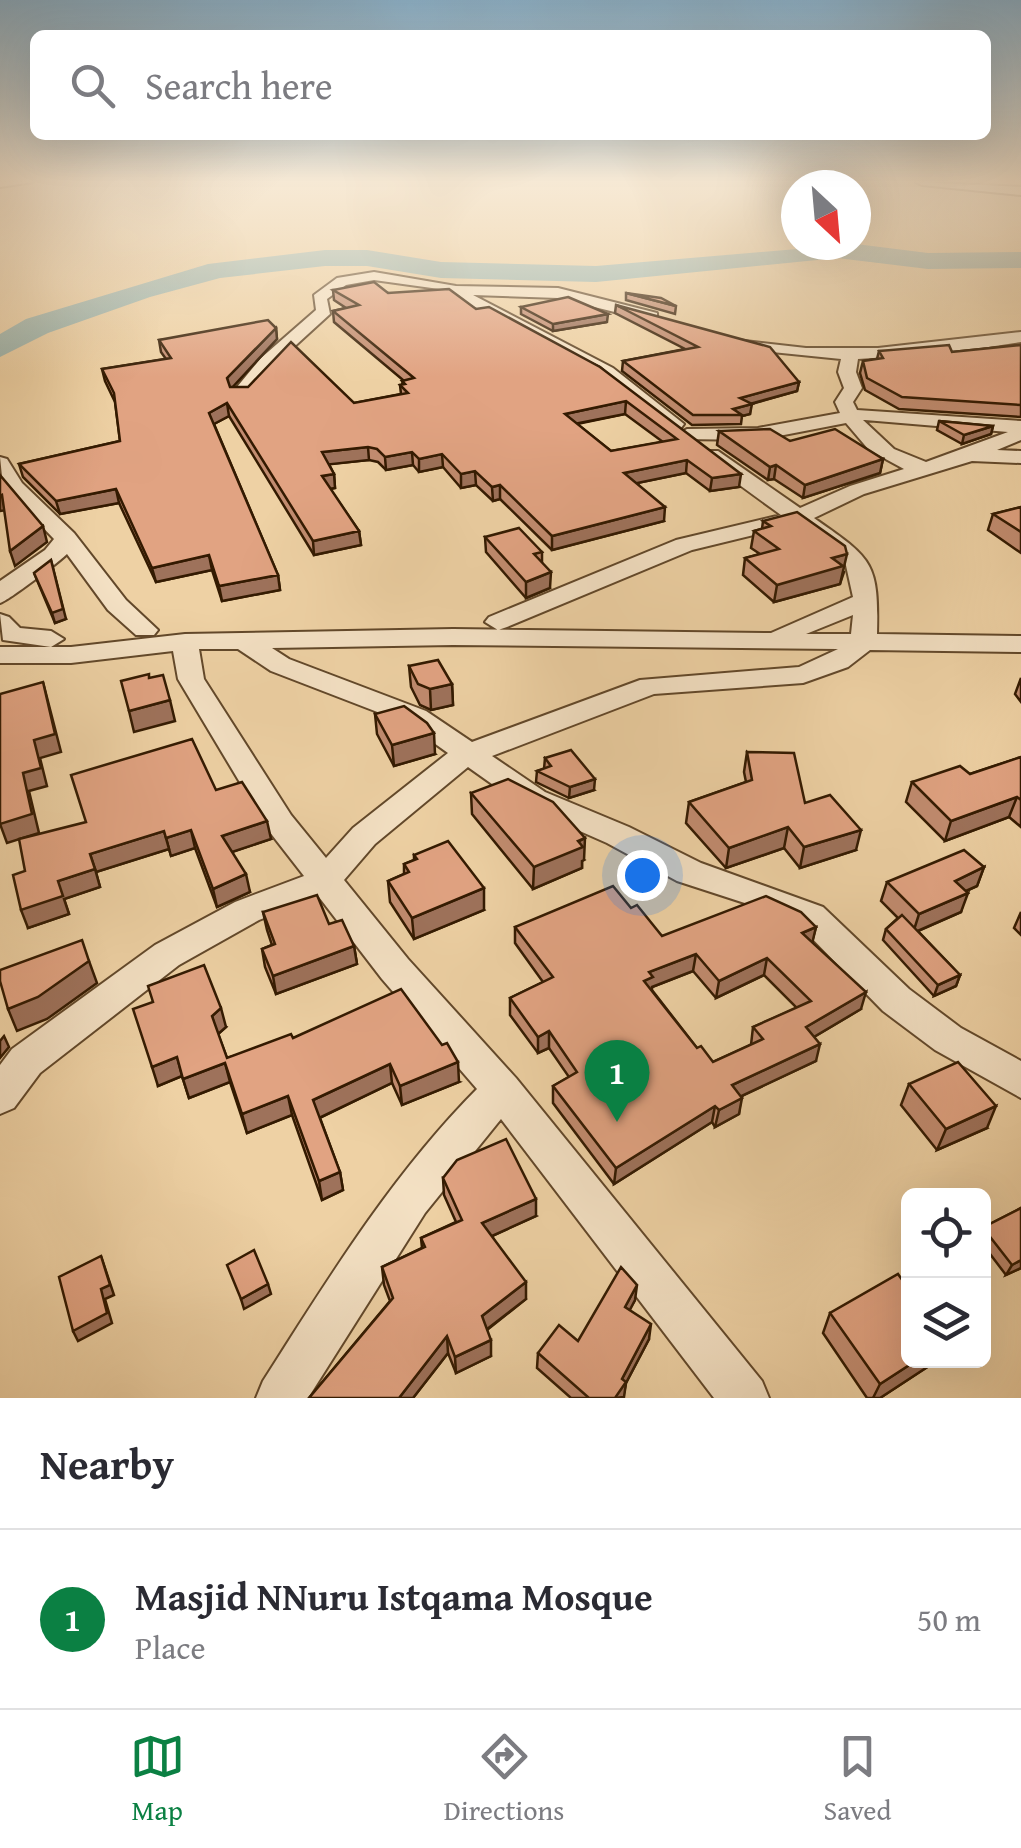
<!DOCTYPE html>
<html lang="en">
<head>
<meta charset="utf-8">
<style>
  :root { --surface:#fff; --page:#f7f7f7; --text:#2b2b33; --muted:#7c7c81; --line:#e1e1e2; --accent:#0b8043 }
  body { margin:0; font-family:"Gentium Book Plus",serif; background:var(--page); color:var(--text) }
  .controls { position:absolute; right:30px; bottom:30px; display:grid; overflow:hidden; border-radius:15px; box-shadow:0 10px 40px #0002 }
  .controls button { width:90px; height:90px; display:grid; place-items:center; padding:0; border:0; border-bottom:2px solid var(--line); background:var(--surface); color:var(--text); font:50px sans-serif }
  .compass { position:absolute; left:781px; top:170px; width:90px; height:90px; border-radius:50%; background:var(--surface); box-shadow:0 10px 40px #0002; rotate:154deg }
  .you { position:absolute; left:642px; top:875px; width:35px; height:35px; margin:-25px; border:8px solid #fff; border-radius:50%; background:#1a73e8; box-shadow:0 0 0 15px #1a73e833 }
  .badge { display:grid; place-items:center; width:65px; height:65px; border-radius:50%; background:var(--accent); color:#fff; font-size:32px; font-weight:700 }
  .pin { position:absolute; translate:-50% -82px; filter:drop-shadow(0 2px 5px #0008) }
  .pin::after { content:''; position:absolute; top:52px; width:35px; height:30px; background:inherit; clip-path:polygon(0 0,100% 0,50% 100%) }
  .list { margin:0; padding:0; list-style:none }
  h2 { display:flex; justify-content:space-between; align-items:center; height:130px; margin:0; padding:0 40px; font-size:42px }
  h2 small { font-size:32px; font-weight:400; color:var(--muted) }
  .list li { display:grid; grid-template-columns:65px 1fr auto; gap:30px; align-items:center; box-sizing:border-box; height:180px; padding:0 40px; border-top:2px solid var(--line) }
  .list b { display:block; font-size:38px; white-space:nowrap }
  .list p { margin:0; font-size:32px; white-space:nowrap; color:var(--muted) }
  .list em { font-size:32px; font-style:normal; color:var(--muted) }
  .icon { flex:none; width:55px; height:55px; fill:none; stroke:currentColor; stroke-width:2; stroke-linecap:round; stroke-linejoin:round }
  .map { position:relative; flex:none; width:1021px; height:1398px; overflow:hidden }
  .search { position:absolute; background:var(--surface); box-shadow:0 10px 40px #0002; left:30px; right:30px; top:30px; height:110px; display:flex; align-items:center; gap:25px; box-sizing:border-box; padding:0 35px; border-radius:15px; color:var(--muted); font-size:38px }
  .sheet { height:310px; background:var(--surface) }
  nav { display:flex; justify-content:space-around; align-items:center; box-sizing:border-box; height:140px; border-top:2px solid var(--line); background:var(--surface); font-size:28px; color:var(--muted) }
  nav a { display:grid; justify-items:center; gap:5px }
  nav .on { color:var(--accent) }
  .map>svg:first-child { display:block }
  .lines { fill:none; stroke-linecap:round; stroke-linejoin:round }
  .river { fill:#9bb5ae; fill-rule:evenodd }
  .minor-casing { stroke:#62482a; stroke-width:4 }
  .minor { fill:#f4e1c4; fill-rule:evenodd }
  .wall { fill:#c28c70; stroke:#331a01; stroke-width:2.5; fill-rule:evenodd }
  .shaded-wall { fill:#9e725b; stroke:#331a01; stroke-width:2.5 }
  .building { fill:#e1a382; stroke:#331a01; stroke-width:2.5; fill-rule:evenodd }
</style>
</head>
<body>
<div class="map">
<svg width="1021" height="1398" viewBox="0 0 1021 1398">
  <rect width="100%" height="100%" fill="#eed1a4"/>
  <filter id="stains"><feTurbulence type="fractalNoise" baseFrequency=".002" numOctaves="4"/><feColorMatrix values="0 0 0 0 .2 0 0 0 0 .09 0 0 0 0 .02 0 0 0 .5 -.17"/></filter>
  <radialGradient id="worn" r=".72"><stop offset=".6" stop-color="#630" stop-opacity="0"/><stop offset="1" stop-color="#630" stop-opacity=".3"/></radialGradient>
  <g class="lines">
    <!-- river -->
    <path class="river" d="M856 244 928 253 1021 252V268L928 269 837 258 596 282 441 278 367 266H325L220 278 150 297 48 333 0 357V334L26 319 208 264 325 250H367L441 262 596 266Z"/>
    <defs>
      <g id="minor">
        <path d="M0 182H33L0 187Z"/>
        <path d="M916 182 1021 187V195L922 185Z"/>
        <path d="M374 272 456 286 558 288 657 313V319L651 321 558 298 473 295 613 368 684 424 681 428H667L601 376 439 289 374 280 346 285 327 299 330 314 273 366 247 397H235L232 393 261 358 316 310 314 295 337 278Z"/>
        <path d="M1021 332V342L949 353 858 359 856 372 862 388 853 402 857 410 1021 421V440L997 450 1021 451V463L972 461 864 494 814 518C872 559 879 561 877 634L1021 636V652L870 650 848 667 803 683 654 694 492 756 545 792 629 827 701 863 823 907 909 989 961 1028 1021 1061V1098L935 1050 883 1011 799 925 769 911 677 881 607 843 523 806 468 767 375 844 344 880 408 959 516 1078 762 1381 769 1398H714L501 1119 425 1213 308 1398H256L263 1381C328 1279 391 1176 477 1089L382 979 319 897 259 920 179 965 40 1073 14 1108 0 1114V1065L12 1049 155 945 235 902 304 876 269 831 178 679 173 651 71 663H0V647H71L185 634 453 629 771 633 853 597 845 561 795 525 692 550 507 627 498 630 485 622 489 617 676 540 781 515 704 459V451H718L800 508 850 486 904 469 869 450 846 423 758 440 680 439 677 435 687 429 758 428 840 413 835 402 844 388 838 372 841 359 734 348 726 343 728 339 806 348H878ZM863 420H865L1008 432 926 462 894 449ZM853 615 851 634H806ZM453 645 838 649 799 667 640 680 472 742 426 711 289 659 272 648ZM199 649H238L271 671 406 723 448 753 353 828 326 858 291 815 204 679Z"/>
        <path d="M0 457 7 459 22 483 74 533 126 600 158 630 154 635H136L108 610 67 554C59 562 8 601 0 603V581L45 550 54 539 3 486Z"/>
        <path d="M0 614 9 617 20 628 51 631 64 639 51 647 3 640Z"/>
      </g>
    </defs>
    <!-- minor casing -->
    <use href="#minor" class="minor-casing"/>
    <!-- minor -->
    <use href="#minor" class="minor"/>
  </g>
  <!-- wall -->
  <g class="wall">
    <path d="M333 290 388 293 476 309 600 367 739 487 710 491 686 473 637 483 664 521 552 550 500 499 493 501 476 485 461 488 443 467 419 472 413 465 386 470 378 462 369 460 329 464 334 474 335 488 330 489 359 531 361 545 314 555 229 416 214 424 278 575 280 590 222 601 212 570 156 582 119 503 60 514 23 477 19 464 120 441 115 402 105 381 102 369 166 359 161 352 159 340 276 328 277 339 232 387 354 403 401 394 400 385H402L403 380 334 322 333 311 346 308 334 300ZM625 414 663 442 611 451 577 424Z"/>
    <path d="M626 293 676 306 675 314 626 300Z"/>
    <path d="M616 305 799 382 797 391 751 404 750 414 742 416 741 424 692 425 622 371 623 361 685 349 615 313Z"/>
    <path d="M521 307 607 322 553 331 521 314Z"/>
    <path d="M1021 345V417L899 409 865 390 860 373 863 361 877 359 879 351 952 352Z"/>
    <path d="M939 421 993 426 991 434 962 444 937 430Z"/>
    <path d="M719 431 790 441 883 459 880 473 803 498 774 479 768 480 717 445Z"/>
    <path d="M1021 507V553L988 530 993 514Z"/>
    <path d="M763 521 844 572 840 584 774 602 743 575 745 558 760 554 751 548 754 531 762 529Z"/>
    <path d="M485 537 542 552V563L550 588 526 598 486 552Z"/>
    <path d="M34 573 66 619 55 623Z"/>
    <path d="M409 666 452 684 453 705 431 710 420 705 411 687Z"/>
    <path d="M1021 678V702L1015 694Z"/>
    <path d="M375 714 435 754 394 766 377 734Z"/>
    <path d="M747 752 805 803 856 850 800 868 784 848 726 868 686 823 689 802 746 782 744 772Z"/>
    <path d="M1021 757V827L1009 817 945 841 906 802 912 782 970 774Z"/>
    <path d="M545 758 594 790 569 798 536 782 537 771 544 769Z"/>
    <path d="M216 790 271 839 232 852 250 892 217 907 195 848 171 856 169 849 96 872 100 887 64 899 69 914 28 928 25 871Z"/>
    <path d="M471 793 584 860 582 861V868L533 889 472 814Z"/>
    <path d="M414 855 484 910 414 939 390 902 388 881 404 874V864L414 860Z"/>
    <path d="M984 867 977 886 966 891 961 912 918 931 960 975 956 986 934 996 883 940 886 929 898 918 881 901 887 882Z"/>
    <path d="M631 908 662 936 816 927 812 942 861 1009 814 1037 816 1061 741 1096 739 1114 715 1127 712 1122 614 1184 553 1103V1086L569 1077 549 1048 538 1053 510 1015V998L543 982 515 943V927ZM693 971 716 998 764 975 797 1008 753 1027 751 1045 713 1062 697 1048 652 990V987Z"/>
    <path d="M263 912 329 924 354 946 357 964 276 994 265 967 262 949 272 945 267 930Z"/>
    <path d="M1021 912V935L1014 928Z"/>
    <path d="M153 1002 226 1027 218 1034 227 1058 293 1038 459 1082 402 1105 392 1083 320 1118 340 1172 343 1190 322 1200 292 1115 247 1133 230 1082 189 1098 182 1076 158 1086Z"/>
    <path d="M909 1084 987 1128 937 1150 901 1105Z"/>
    <path d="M443 1178 536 1216 492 1236 526 1299 487 1330 491 1356 456 1373 448 1353 413 1398H309L390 1301 384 1285 382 1267 422 1248 421 1238 456 1222 444 1195Z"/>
    <path d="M1021 1208V1268L1006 1275 984 1246V1227Z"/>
    <path d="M635 1300 629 1310 649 1339 626 1383 623 1398H571L537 1368 538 1353 578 1341Z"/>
    <path d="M830 1313 908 1360H938L880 1398H867L823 1333Z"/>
  </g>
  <!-- shaded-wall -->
  <g class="shaded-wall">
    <path d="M608 314 607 322 553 331V324Z"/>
    <path d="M276 328 277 339 229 391 227 378Z"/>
    <path d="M799 382 797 391 739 407 740 398Z"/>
    <path d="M626 401 625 414 564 426 565 414Z"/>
    <path d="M227 403 229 416 212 425 209 413Z"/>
    <path d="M752 404 750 414 742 416 733 409Z"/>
    <path d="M993 426 991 434 962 444 964 435Z"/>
    <path d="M368 447 369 460 324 465 322 452Z"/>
    <path d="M412 452 413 465 386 470 385 457Z"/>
    <path d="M442 454 443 467 419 472V459Z"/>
    <path d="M883 459 880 473 803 498 805 485Z"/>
    <path d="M687 460 686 473 623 486 624 473Z"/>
    <path d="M776 465 774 479 768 480 770 467Z"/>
    <path d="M475 471 476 485 461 488V474Z"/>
    <path d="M334 474 335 488 323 490 322 476Z"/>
    <path d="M741 474 739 487 710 491 712 478Z"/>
    <path d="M500 485V499L493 501 492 487Z"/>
    <path d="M116 489 119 503 60 514 56 501Z"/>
    <path d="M2 495 7 510 0 511V496Z"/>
    <path d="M665 507 664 521 552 550V536Z"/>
    <path d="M43 526 47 542 15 566 10 551Z"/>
    <path d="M359 531 361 545 314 555 313 541Z"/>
    <path d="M847 554 840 584 774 602 777 585 832 558Z"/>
    <path d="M209 555 212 570 156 582 152 568Z"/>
    <path d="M51 560 66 619 55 623 52 613Z"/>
    <path d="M551 572 550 588 526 598V582Z"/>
    <path d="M278 575 280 590 222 601 219 586Z"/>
    <path d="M43 682 61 752 40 758 47 786 29 791 39 833 7 843 0 824 23 773 34 740Z"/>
    <path d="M452 684 453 705 431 710 430 689Z"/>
    <path d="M170 700 175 721 134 732 129 711Z"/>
    <path d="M434 733 435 754 394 766 392 745Z"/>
    <path d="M595 779 594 790 569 798 570 787Z"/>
    <path d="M1017 797 1009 817 945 841 951 821Z"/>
    <path d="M267 821 271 839 226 854 222 836Z"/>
    <path d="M788 827 784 848 726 868 729 848Z"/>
    <path d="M191 830 195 848 171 856 166 838Z"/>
    <path d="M861 830 856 850 800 868 804 847Z"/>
    <path d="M164 831 169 849 96 872 90 854Z"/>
    <path d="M585 838 584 860 582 861V868L533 889 534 867Z"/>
    <path d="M984 867 977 886 948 899 955 881Z"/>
    <path d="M95 869 100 887 64 899 69 914 28 928 21 910 58 881Z"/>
    <path d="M246 874 250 892 217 907 213 889Z"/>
    <path d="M484 888V910L414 939 412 918Z"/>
    <path d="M968 893 961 912 913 933 919 914Z"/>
    <path d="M816 927 812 944 802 933Z"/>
    <path d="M354 946 357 964 276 994 273 976Z"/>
    <path d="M696 954 693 971 652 987 651 994 644 981 649 972Z"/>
    <path d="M767 958 764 975 716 998 719 981Z"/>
    <path d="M89 961 97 983 47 1019 17 1031 8 1009Z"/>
    <path d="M960 975 956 986 934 996 938 985Z"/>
    <path d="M866 992 861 1009 802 1044 806 1027Z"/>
    <path d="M221 1008 226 1027 217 1035 212 1016Z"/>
    <path d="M549 1031V1048L538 1053V1037Z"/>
    <path d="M4 1036 9 1047 0 1058V1041Z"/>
    <path d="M820 1044 816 1061 729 1102 732 1085Z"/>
    <path d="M177 1057 182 1076 158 1086 152 1067Z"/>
    <path d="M458 1062 459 1082 402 1105 400 1086Z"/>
    <path d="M225 1063 230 1082 189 1098 183 1079Z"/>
    <path d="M390 1064 392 1083 317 1119 313 1100Z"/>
    <path d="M288 1096 292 1115 247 1133 242 1114Z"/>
    <path d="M742 1098 739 1114 715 1127 719 1110Z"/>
    <path d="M715 1106 712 1122 614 1184 616 1168Z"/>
    <path d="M996 1106 987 1128 937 1150 946 1129Z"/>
    <path d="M340 1172 343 1190 322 1200 319 1181Z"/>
    <path d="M536 1199V1216L483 1240 482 1223Z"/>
    <path d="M101 1256 114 1295 105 1299 112 1323 78 1341 73 1331 101 1289Z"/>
    <path d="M1021 1260V1268L1006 1275 1012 1265Z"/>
    <path d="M526 1282V1299L482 1333V1316Z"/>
    <path d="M268 1284 271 1294 244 1309 241 1299Z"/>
    <path d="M637 1285 635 1300 623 1323 625 1307Z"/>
    <path d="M651 1324 649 1339 626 1383 624 1397 615 1398 622 1379Z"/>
    <path d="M447 1336 448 1353 413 1398H399Z"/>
    <path d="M491 1340V1356L456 1373 455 1357Z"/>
    <path d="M917 1360H938L880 1398H873L880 1384Z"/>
  </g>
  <!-- building -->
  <g class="building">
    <path d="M374 282 388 293 449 289 476 309 489 307 600 367 741 474 712 478 687 460 624 473 665 507 552 536 500 485 492 487 475 471 461 474 442 454 419 459 412 452 385 457 377 449 368 447 322 452 334 474 322 476 359 531 313 541 227 403 209 413 278 575 219 586 209 555 152 568 116 489 56 501 19 464 120 441 114 393 102 369 171 358 159 340 268 320 276 328 227 378 230 387H248L291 342 354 403 408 393 400 385 405 384 402 381 414 378 333 311 359 305 333 290ZM626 401 677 439 611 451 565 414Z"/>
    <path d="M626 293 661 298 676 306Z"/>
    <path d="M568 297 608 314 553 324 521 307Z"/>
    <path d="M616 305 770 347 799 382 740 398 752 404 733 409 742 415H693L623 361 698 347Z"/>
    <path d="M949 345 952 352 1021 345V405L902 397 867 378 863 361 883 358 879 351Z"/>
    <path d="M939 421 993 426 964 435Z"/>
    <path d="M770 429 790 441 835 429 883 459 805 485 776 465 770 467 719 431Z"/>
    <path d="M0 475 43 526 10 551 2 495 0 496Z"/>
    <path d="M1021 507V532L993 514Z"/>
    <path d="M797 512 845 546 847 554 832 558 843 566 777 585 745 558 779 549 754 531 771 526 763 521Z"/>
    <path d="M519 528 542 552 534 554 551 572 526 582 485 537Z"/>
    <path d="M51 560 63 609 52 613 34 573Z"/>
    <path d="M438 660 452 684 430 689 418 684 409 666Z"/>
    <path d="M149 674V678L163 675 170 700 129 711 121 681Z"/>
    <path d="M43 682 55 734 34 740 41 768 23 773 32 814 0 824V694Z"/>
    <path d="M404 706 427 723 434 733 392 745 375 714Z"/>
    <path d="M192 739 216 790 242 782 267 821 222 836 246 874 213 889 191 830 166 838 164 831 90 854 95 869 58 881 63 896 21 910 13 875 25 871 19 839 86 822 71 775Z"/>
    <path d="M571 750 595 779 570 787 537 771 551 766 545 758Z"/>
    <path d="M747 752 794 753 805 803 830 795 861 830 804 847 788 827 729 848 689 802 752 780Z"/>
    <path d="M1021 757V800L1017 797 951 821 912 782 960 766 970 774Z"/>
    <path d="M508 779 553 802 585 838 578 841 583 847 534 867 471 793Z"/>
    <path d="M448 841 484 888 412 918 388 881 409 872 404 864 417 859 414 855Z"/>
    <path d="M964 850 984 867 955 881 968 893 919 914 887 882Z"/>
    <path d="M613 886 631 908 637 905 662 936 766 896 801 912 816 927 802 933 866 992 806 1027 820 1044 732 1085 742 1098 719 1110 715 1106 616 1168 553 1086 577 1072 549 1031 538 1037 510 998 553 977 515 927ZM696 954 719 981 767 958 811 1001 753 1027 763 1039 713 1062 701 1046 697 1048 644 981 653 977 649 972Z"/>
    <path d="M317 895 329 924 342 920 354 946 273 976 262 949 275 944 263 912Z"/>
    <path d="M902 915 960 975 938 985 886 929Z"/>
    <path d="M82 940 89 961 38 997 8 1009 0 981V970Z"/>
    <path d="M204 965 221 1008 212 1016 227 1058 291 1034 293 1038 401 989 442 1045 447 1043 458 1062 400 1086 390 1064 313 1100 340 1172 319 1181 288 1096 242 1114 225 1063 183 1079 177 1057 152 1067 133 1009 153 1002 148 986Z"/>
    <path d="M958 1062 996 1106 946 1129 909 1084Z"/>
    <path d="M506 1139 536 1199 482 1223 526 1282 482 1316 491 1340 455 1357 447 1336 399 1398H309L393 1298 382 1267 425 1247 421 1238 462 1220 443 1178 457 1160Z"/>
    <path d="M1021 1208V1260L1012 1265 984 1229V1227Z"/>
    <path d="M254 1250 268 1284 241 1299 227 1265Z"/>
    <path d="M101 1256 110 1285 101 1289 107 1313 73 1331 59 1277Z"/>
    <path d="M621 1267 637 1285 625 1307 651 1324 622 1379 626 1382 615 1398H589L538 1353 559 1325 578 1341Z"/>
    <path d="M898 1274 908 1288V1360H917L880 1384 830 1313Z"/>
  </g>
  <!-- sky -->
  <linearGradient id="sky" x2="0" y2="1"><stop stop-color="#89b4d1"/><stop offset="0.48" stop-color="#f7ead6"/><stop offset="1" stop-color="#f7ead6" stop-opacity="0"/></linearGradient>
  <rect width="1021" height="377" fill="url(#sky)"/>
  <rect width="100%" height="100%" filter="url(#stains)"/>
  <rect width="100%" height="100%" fill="url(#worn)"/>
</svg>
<div class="controls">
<button><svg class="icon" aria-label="locate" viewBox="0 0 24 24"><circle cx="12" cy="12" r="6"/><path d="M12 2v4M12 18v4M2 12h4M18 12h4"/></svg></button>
<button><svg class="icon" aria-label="layers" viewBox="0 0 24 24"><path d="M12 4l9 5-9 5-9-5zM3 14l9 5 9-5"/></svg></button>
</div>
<svg class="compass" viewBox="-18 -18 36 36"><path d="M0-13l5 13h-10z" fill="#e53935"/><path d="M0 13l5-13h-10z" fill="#7c7c81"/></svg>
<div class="you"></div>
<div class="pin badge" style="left:617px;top:1122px">1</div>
<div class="search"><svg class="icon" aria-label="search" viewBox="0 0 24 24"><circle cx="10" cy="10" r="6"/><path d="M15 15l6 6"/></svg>Search here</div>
</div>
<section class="sheet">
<h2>Nearby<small></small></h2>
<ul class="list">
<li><span class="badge">1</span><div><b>Masjid NNuru Istqama Mosque</b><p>Place</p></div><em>50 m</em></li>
</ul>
</section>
<nav>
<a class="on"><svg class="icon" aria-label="map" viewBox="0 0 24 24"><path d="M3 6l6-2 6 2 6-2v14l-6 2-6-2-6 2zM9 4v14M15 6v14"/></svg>Map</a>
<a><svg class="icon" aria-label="directions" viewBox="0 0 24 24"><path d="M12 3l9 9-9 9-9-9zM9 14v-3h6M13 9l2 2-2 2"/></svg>Directions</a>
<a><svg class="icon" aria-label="saved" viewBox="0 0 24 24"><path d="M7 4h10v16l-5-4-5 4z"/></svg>Saved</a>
</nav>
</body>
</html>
